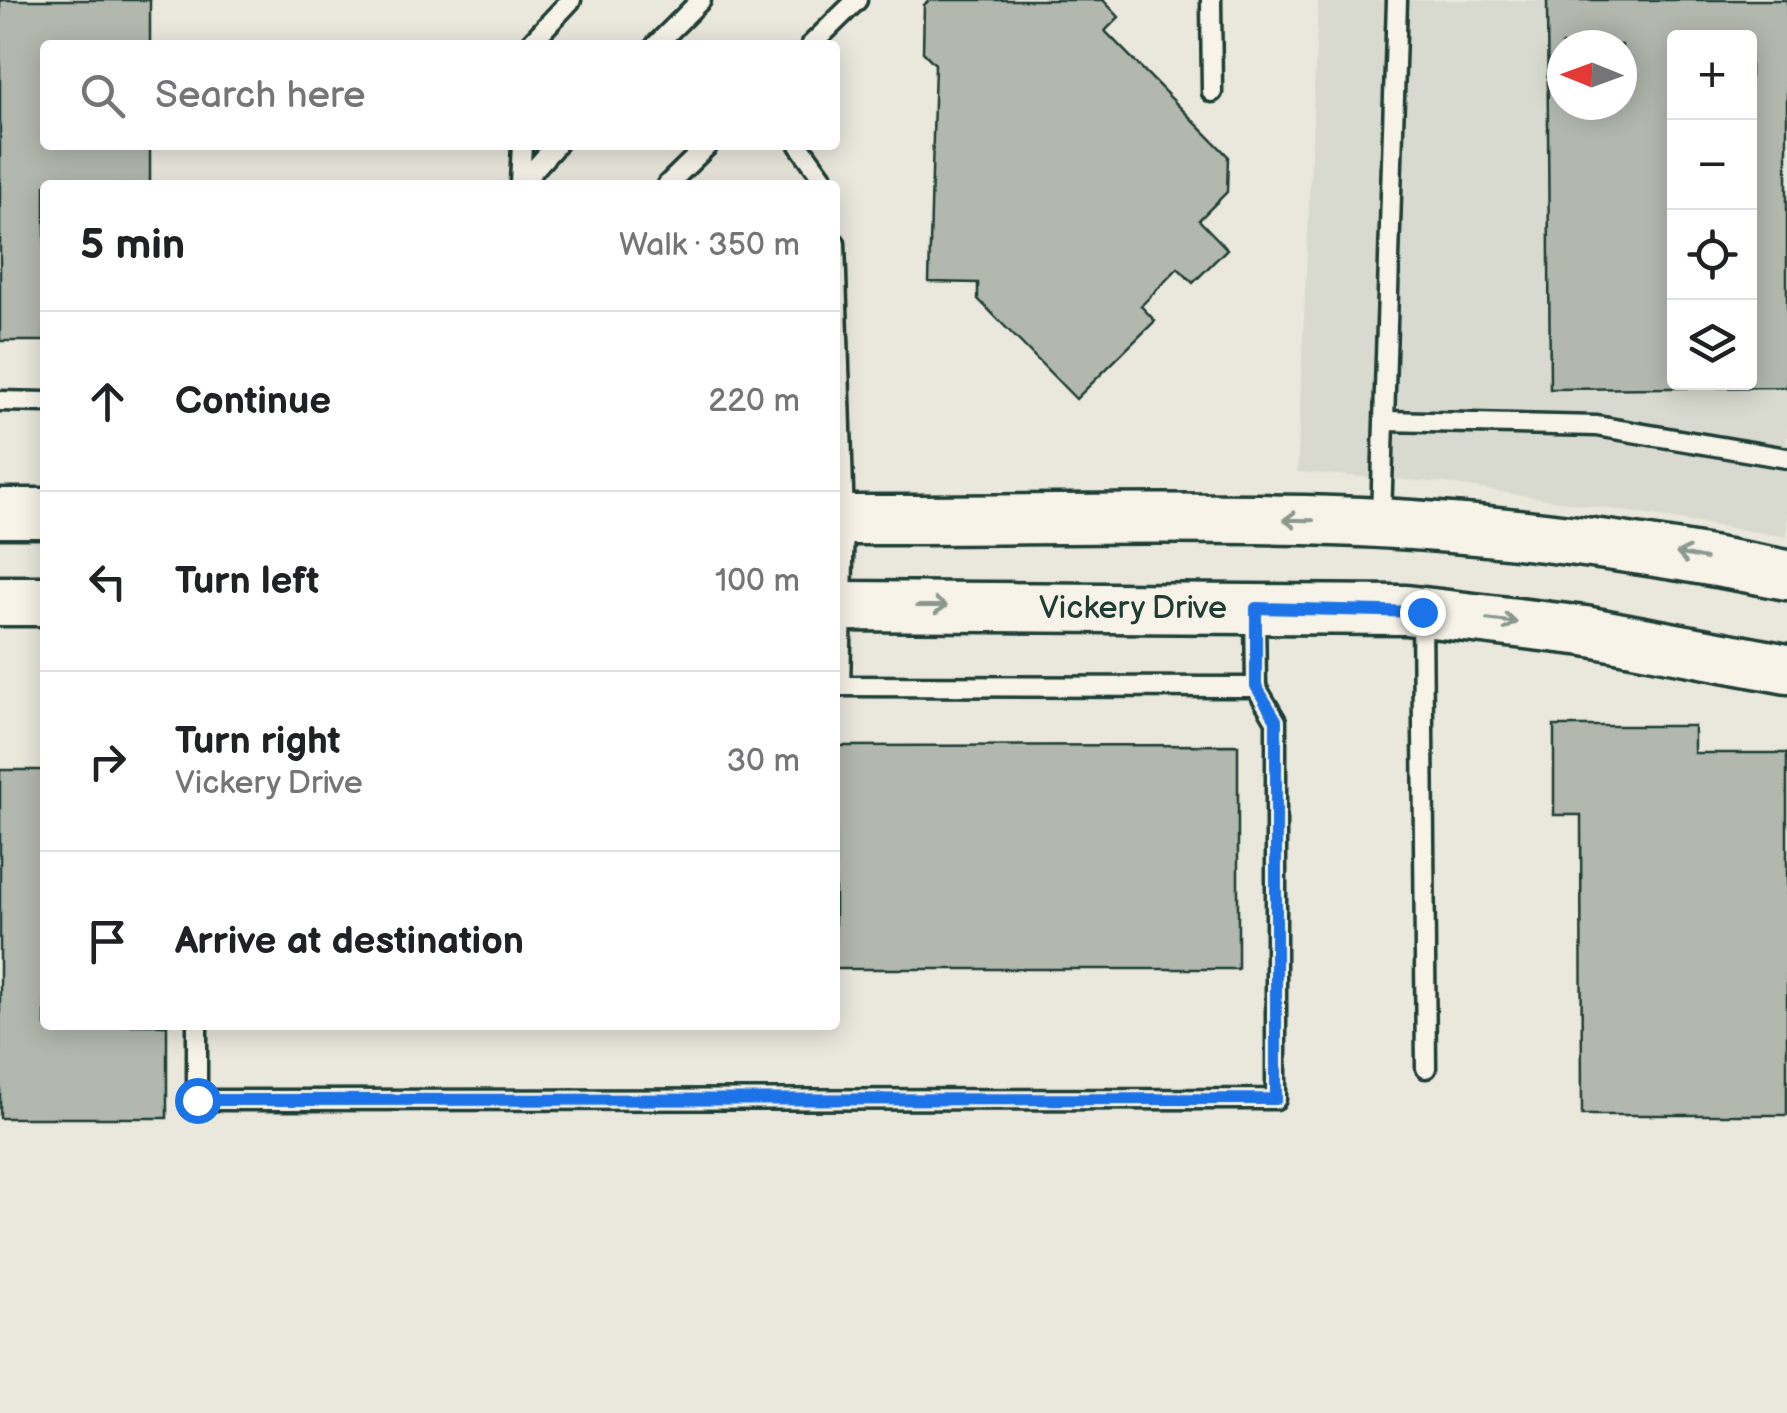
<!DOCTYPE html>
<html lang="en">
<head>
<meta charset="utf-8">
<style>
  :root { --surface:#fff; --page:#f2f2f2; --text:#202124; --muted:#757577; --line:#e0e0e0 }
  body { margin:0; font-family:"Balsamiq Sans",sans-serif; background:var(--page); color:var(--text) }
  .controls { position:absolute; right:30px; top:30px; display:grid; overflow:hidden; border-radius:10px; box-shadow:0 5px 25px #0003 }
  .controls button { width:90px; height:90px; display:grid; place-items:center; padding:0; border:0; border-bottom:2px solid var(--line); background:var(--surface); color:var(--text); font:50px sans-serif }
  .compass { position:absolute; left:1547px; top:30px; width:90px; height:90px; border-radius:50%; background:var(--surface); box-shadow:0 5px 25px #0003; rotate:271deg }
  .stop { position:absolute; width:30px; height:30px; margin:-22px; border:8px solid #1a73e8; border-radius:50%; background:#fff }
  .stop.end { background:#1a73e8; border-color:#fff; box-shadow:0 2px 10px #0008 }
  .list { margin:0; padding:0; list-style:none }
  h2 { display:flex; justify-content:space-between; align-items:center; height:130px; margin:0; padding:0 40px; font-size:42px }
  h2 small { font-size:32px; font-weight:400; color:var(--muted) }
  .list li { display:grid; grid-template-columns:65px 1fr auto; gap:30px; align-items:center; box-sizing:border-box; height:180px; padding:0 40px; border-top:2px solid var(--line) }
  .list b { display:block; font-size:38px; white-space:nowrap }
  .list p { margin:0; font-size:32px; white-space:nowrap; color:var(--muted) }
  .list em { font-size:32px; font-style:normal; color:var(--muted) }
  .icon { flex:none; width:55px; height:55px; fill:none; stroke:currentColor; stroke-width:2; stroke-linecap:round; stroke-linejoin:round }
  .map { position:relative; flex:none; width:1787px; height:1413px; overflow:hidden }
  .search { position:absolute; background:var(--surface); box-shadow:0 5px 25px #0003; left:40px; top:40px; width:800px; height:110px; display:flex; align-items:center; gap:25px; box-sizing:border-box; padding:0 35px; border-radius:10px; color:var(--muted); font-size:38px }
  .panel { position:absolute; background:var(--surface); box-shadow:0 5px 25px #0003; left:40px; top:180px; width:800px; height:850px; border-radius:10px }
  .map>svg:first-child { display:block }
  .built { fill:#d9dacf; fill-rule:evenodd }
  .building { fill:#b2b8ae; stroke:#1f3d34; stroke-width:2.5; fill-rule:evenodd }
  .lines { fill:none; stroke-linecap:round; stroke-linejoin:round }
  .service-casing { stroke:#1f3d34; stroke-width:25 }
  .secondary-casing { stroke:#1f3d34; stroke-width:55 }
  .service { stroke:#f7f3e8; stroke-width:18 }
  .secondary { stroke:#f7f3e8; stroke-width:48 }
  .oneway { stroke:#8b988e }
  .route { stroke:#1a73e8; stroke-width:12 }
  .labels { text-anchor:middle; stroke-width:10; stroke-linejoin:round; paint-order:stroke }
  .street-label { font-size:32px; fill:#1f3d34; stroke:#f7f3e8 }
</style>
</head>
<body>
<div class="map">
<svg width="1787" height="1413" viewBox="0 0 1787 1413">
  <rect width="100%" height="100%" fill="#eae8dd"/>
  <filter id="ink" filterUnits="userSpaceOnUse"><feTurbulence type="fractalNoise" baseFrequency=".01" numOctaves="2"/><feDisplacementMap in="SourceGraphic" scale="20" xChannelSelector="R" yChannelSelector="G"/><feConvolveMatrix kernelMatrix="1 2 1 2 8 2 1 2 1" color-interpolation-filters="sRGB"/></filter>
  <g filter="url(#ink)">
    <!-- built -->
    <path class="built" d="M1318 0H1787V537L1444 483 1297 472ZM1674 38H1750V382H1674ZM1562 45H1622V105H1562Z"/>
    <!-- building -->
    <g class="building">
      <path d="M0 0H150V45H45V145H150V185H45V341H0Z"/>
      <path d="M929 0H1103L1119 17 1105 31 1228 156 1227 192 1199 220 1227 249 1193 283 1178 268 1141 306 1155 321 1076 399 978 299V283L929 282 935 64 923 52 924 5Z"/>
      <path d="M1547 0H1787V387L1550 389ZM1674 38H1750V382H1674ZM1562 45H1622V105H1562Z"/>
      <path d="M1554 726H1694V753H1787V1115H1582L1581 815H1554Z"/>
      <path d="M1238 745V969H835V746Z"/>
      <path d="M0 770H45V1025H167V1118H0Z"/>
    </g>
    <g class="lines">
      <defs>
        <g id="service">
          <path d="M1211 0 1212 92"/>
          <path d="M529 45 571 0"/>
          <path d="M656 45 701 0"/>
          <path d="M811 45 857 0"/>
          <path d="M799 145 828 185"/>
          <path d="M520 182 522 145"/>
          <path d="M520 185 556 145"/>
          <path d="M667 185 708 145"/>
          <path d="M835 243 844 520 840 686"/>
          <path d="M0 401 45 402"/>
          <path d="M1385 421 1597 426 1787 458"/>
          <path d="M1381 519 1397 0"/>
          <path d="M1422 612 1426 1068"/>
          <path d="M835 686 1256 687 1255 609"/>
          <path d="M197 1025V1100L1276 1099V721L1256 687"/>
        </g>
        <g id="secondary">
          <path d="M0 513H45"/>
          <path d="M835 520C992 521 1149 516 1305 520 1466 524 1629 544 1787 575"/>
          <path d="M0 601H45"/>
          <path d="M835 606 1406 610 1585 631 1787 669"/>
        </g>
      </defs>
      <!-- service casing -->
      <use href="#service" class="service-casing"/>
      <!-- secondary casing -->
      <use href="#secondary" class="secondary-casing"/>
      <!-- service -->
      <use href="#service" class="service"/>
      <!-- secondary -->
      <use href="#secondary" class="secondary"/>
    </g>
    <!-- one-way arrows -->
    <defs><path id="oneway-shaft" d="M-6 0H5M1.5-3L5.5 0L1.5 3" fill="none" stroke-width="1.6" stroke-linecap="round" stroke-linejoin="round" transform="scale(2.5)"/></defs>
    <g class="oneway">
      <use href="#oneway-shaft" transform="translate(1298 520) rotate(-179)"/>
      <use href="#oneway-shaft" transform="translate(1691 556) rotate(-169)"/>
      <use href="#oneway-shaft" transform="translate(932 606)"/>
      <use href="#oneway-shaft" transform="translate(1502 621) rotate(7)"/>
    </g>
  </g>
  <g class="lines" filter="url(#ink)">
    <!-- route -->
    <path class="route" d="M197 1100 1276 1099V720L1256 686V608L1422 612"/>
  </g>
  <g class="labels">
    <!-- street labels -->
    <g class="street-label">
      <text x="1133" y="618">Vickery Drive</text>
    </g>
  </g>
</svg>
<div class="controls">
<button>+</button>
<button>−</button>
<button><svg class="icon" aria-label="locate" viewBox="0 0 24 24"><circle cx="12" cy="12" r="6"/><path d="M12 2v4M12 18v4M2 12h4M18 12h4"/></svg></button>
<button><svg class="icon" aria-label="layers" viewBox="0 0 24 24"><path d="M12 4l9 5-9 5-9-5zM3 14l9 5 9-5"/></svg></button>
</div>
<svg class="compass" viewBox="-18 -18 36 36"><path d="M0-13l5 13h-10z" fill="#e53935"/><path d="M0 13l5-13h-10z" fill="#757577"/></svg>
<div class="stop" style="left:197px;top:1100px"></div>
<div class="stop end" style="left:1422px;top:612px"></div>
<div class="search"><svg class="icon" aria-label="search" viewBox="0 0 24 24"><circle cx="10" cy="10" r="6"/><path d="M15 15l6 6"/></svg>Search here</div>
<section class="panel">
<h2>5 min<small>Walk · 350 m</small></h2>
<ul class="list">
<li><svg class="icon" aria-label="ahead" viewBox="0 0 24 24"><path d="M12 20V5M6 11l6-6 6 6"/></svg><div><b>Continue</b></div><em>220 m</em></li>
<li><svg class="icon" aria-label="left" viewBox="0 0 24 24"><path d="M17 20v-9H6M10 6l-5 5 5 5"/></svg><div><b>Turn left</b></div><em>100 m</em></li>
<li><svg class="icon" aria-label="right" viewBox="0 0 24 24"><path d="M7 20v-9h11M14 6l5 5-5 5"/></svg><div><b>Turn right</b><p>Vickery Drive</p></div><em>30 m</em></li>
<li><svg class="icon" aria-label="arrive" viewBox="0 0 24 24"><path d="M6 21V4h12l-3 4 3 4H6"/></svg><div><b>Arrive at destination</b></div></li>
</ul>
</section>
</div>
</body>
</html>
